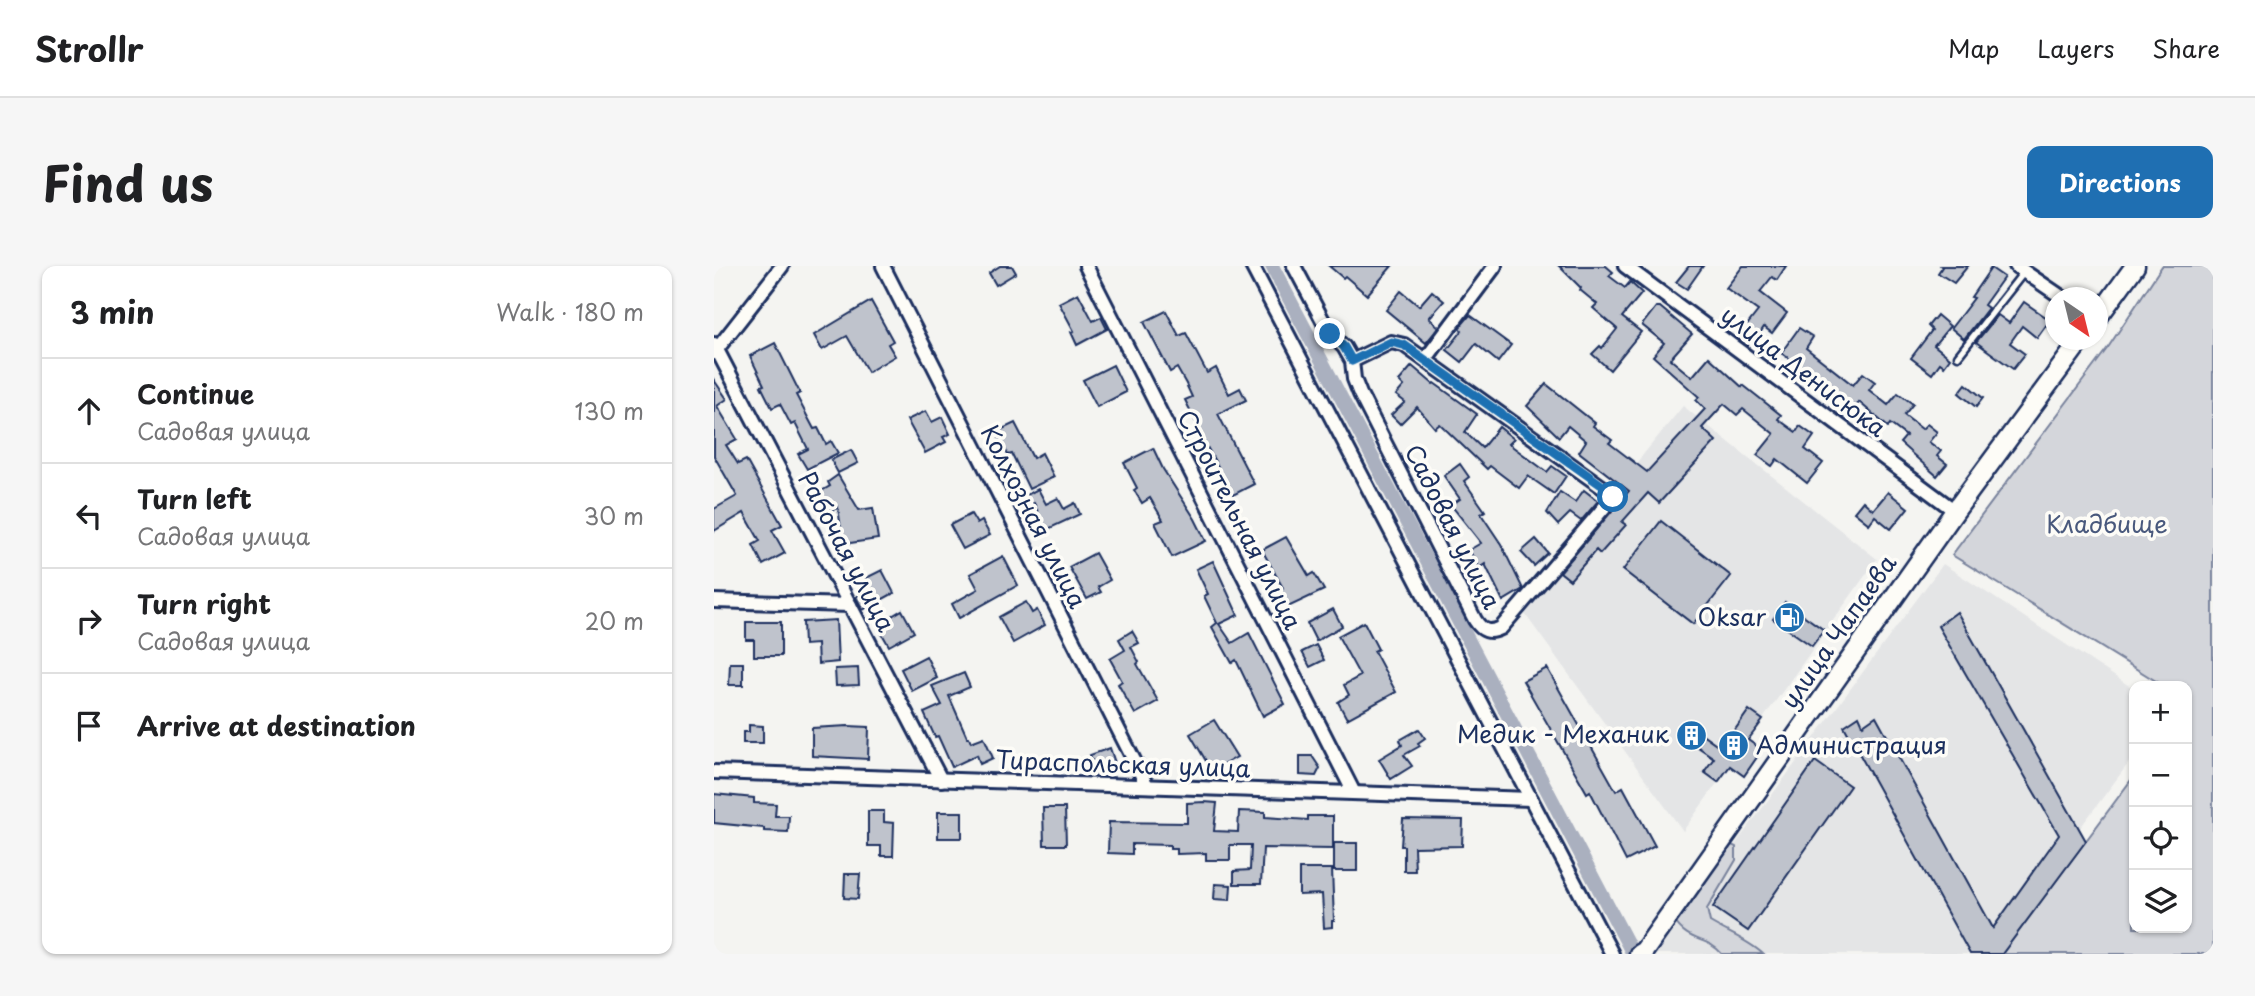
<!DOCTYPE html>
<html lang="en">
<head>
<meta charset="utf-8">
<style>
  :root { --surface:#fff; --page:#f6f6f6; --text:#202124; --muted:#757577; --line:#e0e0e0; --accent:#1f6fb2 }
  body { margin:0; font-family:"Playpen Sans",sans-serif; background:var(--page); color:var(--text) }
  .controls { position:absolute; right:21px; bottom:21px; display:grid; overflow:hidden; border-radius:14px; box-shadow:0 2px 5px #0004 }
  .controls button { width:63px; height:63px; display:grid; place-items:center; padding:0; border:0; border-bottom:2px solid var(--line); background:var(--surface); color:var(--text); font:35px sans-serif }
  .compass { position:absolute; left:1331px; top:21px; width:63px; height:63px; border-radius:50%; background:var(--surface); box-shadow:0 2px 5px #0004; rotate:145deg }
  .stop { position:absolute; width:21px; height:21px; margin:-16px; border:5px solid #1f6fb2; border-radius:50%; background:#fff }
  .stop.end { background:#1f6fb2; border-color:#fff; box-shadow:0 2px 7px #0008 }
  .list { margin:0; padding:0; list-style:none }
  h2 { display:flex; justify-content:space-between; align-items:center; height:91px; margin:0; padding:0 28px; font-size:30px }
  h2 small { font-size:23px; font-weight:400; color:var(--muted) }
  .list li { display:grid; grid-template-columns:46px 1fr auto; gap:21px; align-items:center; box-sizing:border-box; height:105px; padding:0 28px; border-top:2px solid var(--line) }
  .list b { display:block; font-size:26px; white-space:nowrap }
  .list p { margin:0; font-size:23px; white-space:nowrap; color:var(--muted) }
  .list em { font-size:23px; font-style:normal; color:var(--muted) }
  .icon { flex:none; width:38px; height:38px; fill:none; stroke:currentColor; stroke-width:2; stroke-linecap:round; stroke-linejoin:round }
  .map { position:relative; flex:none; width:1499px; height:688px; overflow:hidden; border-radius:14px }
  header { display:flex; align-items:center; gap:42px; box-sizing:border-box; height:98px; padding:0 35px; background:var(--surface); border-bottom:2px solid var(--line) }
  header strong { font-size:33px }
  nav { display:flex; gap:38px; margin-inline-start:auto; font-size:24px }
  .intro { display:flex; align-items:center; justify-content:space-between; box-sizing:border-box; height:168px; padding:0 42px }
  h1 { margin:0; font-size:49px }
  .button { padding:18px 32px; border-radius:14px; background:var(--accent); color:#fff; font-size:24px; font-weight:700 }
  main { display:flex; gap:42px; padding:0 42px }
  aside { flex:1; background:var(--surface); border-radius:14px; box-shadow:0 2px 5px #0004 }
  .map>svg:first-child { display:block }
  .built { fill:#e4e5e6 }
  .green { fill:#d4d6db; stroke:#78829c; stroke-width:2 }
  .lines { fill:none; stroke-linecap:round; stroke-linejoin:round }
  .canal { stroke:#aab0bf; stroke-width:14 }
  .building { fill:#bfc3cc; stroke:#1b2f5e; stroke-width:2 }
  .lane-casing { stroke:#1b2f5e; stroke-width:11 }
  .street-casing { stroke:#1b2f5e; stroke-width:18 }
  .secondary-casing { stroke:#1b2f5e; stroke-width:23 }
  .lane { stroke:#fdfcf7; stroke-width:6 }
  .street { stroke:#fdfcf7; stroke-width:12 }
  .secondary { stroke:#fdfcf7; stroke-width:18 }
  .route { stroke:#1f6fb2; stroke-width:9 }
  .labels { text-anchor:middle; stroke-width:7; stroke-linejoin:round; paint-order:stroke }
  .street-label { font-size:24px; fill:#1b2f5e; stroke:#fdfcf7 }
  .park-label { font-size:24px; fill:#49597d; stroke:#fdfcf7 }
  .poi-label { font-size:24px; fill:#1b2f5e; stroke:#fdfcf7; text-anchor:end }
</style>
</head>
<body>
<header>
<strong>Strollr</strong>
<nav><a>Map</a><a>Layers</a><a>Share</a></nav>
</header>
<div class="intro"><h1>Find us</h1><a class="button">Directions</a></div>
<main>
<aside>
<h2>3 min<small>Walk · 180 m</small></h2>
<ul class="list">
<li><svg class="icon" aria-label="ahead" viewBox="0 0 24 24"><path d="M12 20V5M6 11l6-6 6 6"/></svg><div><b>Continue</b><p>Садовая улица</p></div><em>130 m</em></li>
<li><svg class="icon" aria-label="left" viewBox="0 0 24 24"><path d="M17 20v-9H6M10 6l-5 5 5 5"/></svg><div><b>Turn left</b><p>Садовая улица</p></div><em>30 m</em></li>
<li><svg class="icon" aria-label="right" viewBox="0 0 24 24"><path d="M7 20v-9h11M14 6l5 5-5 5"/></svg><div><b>Turn right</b><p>Садовая улица</p></div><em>20 m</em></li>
<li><svg class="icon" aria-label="arrive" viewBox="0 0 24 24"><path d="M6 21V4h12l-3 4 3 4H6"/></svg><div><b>Arrive at destination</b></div></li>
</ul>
</aside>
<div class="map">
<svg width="1499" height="688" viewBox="0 0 1499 688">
  <rect width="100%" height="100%" fill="#f4f4f1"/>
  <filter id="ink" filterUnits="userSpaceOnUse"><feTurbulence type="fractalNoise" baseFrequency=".0143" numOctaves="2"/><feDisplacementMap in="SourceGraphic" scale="14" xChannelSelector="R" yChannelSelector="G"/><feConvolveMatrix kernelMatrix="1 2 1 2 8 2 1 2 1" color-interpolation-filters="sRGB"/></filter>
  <g filter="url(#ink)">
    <!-- built -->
    <g class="built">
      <path d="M969 140 1163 293 969 565 805 340Z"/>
      <path d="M1229 298 1420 423V490L1271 688H940Z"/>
    </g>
    <!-- green -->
    <g class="green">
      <path d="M1448 0H1499V688H1288L1420 510V662H1473V440L1475 436 1473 435V420H1450L1238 289 1395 80Z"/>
      <path d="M1012 576 1022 581V594L993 643 996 656C1014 667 1034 674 1049 688H1008C992 669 976 679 959 653Z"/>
    </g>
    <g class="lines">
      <!-- canal -->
      <path class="canal" d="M558 0 919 688"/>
    </g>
    <!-- building -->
    <g class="building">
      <path d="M286 0H298L302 7 282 19 275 7Z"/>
      <path d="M615 0H678L653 29 631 10 629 12Z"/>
      <path d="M845 0H892L899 6 895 10 911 22 916 16 928 27 908 51 927 66 896 104 878 88 886 80 888 82 903 63 879 42 883 38 866 24 867 22Z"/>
      <path d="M975 0H989L973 23 962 16Z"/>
      <path d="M1029 0H1072L1063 14 1058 11 1046 26 1073 47 1058 67 1050 61 1042 73 1039 71 1033 80 1023 72 1044 45 1012 22Z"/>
      <path d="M1227 0H1254L1240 17 1224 7 1228 1Z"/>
      <path d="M1277 2 1290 11 1270 39 1274 42 1250 73 1237 62 1260 32 1257 31Z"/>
      <path d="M687 25 705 40 718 25 730 35 715 52 725 61 712 77 672 44Z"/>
      <path d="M364 27 379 55 387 51 393 63 363 79 357 66 360 65 345 37Z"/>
      <path d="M157 35 179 75 174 78 181 90 154 106 133 70 108 84 100 69Z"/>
      <path d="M1310 36 1336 54 1323 72 1308 60 1296 77 1311 88 1299 103 1262 76 1284 49 1295 57Z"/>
      <path d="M942 41H946L978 68 956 93 978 111 995 91 1028 121 1029 119 1067 149 1064 153 1082 166 1086 160 1100 170 1091 183 1109 197 1093 217 1063 193 1058 200 1043 189 1060 168 1029 143 1023 149 1010 138 988 162 1002 175 945 237 934 227 908 256 912 259 886 288 882 284 856 314 846 306 915 225 865 186 872 175 854 160 845 171 813 140 832 118 881 157 879 160 898 174 895 177 933 206 991 143 982 134 985 131 939 90 950 77 928 59Z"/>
      <path d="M452 45 465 70 472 67 493 107 502 102 515 128 526 122 532 134 504 148 540 218 519 229 486 168H488L471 134 478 131 472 118 463 102 456 106 430 56Z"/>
      <path d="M756 49 797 79 784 96 762 78 748 96 733 84 748 65 745 62Z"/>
      <path d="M1223 49 1236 60 1220 79 1236 92 1230 100 1226 97 1218 108 1197 92 1218 64 1214 60Z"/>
      <path d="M1085 62 1099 71 1092 82 1139 119 1149 107 1161 116 1155 124 1174 139 1184 127 1199 138 1190 149 1208 163 1213 158 1223 166 1215 176 1227 185 1223 190 1233 198 1223 210 1186 177 1192 170 1176 158 1174 161 1145 136 1140 144 1124 131 1121 134 1091 113 1096 107 1067 87Z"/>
      <path d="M61 77 86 127 82 129 100 163 104 162 112 178 117 175 124 187 93 203 84 188 94 183 81 157 77 159 66 138 58 142 47 120 50 119 36 90Z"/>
      <path d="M399 99 412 126 383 141 369 114Z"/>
      <path d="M698 100 719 118 720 117 763 148 751 166 768 182 785 161 800 173 795 178 833 206 838 200 852 210 840 228 814 210 805 222 776 200 773 203 726 158 721 162 703 141 686 158 677 149 691 136 682 129 690 120 685 115Z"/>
      <path d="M0 114 13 133 3 140 23 173 12 179 24 198 32 194 68 259 58 264 71 287 49 299 39 279 46 275 30 247 0 265V243L23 230 0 190Z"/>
      <path d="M1252 118 1269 132 1262 141 1245 127Z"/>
      <path d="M212 145 218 156 228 151 236 168 229 171 232 176 211 187 193 154Z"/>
      <path d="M301 157 319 192 328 187 340 211 315 223 298 188 294 189 282 166Z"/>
      <path d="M439 182 449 203 481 253 492 275 458 291 441 257 449 254 436 232 428 237 420 224 423 222 410 197Z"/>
      <path d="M137 184 144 197 124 207 117 194Z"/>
      <path d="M746 198 755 211 750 215 771 245 767 248 787 278 809 323 789 335 771 298 765 302 755 284 767 277 737 239 746 233 730 210Z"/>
      <path d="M124 209 145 244 159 242 164 273 129 278 124 241 116 246 104 227 116 220 114 216Z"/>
      <path d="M324 223 332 238 344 232 350 243 361 237 366 248 332 264 320 237 307 243 303 234Z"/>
      <path d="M870 224 884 235 867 255 856 247 844 259 833 247 846 226 861 236Z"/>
      <path d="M1174 226 1194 242 1177 263 1161 250 1155 258 1140 246 1149 235 1159 244Z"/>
      <path d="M257 248 263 258 268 255 276 269 249 283 236 259Z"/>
      <path d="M947 255 1017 310 979 358 909 304Z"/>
      <path d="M572 271 595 310 600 307 610 324 574 341 566 323 569 322 548 284Z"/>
      <path d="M822 273 834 287 820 300 807 286Z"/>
      <path d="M381 287 396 314 384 321 387 326 373 333 355 301Z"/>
      <path d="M289 290 304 319 245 352 238 338 264 323 256 308Z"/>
      <path d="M499 295 524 349 505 358 518 377 535 367 571 438 549 450 522 394 518 397 498 361 503 357 490 330 494 328 482 303Z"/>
      <path d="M168 304 180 327 149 344 142 331 149 327 144 316Z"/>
      <path d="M312 336 318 347 323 344 331 359 299 377 285 351Z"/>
      <path d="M1071 336 1110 364 1098 380 1059 353Z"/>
      <path d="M619 343 628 360 602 375 593 357Z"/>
      <path d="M188 344 200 366 175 380 163 359Z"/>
      <path d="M1243 346 1372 575 1288 688H1256L1130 460 1145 450 1149 459 1162 450 1279 662 1345 569 1224 360Z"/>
      <path d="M122 354 124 396 104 398 103 378 90 379 89 356Z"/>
      <path d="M32 356H67V390H40V374H32Z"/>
      <path d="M650 356 664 383 660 385 682 426 633 453 624 436 635 429 630 419 646 410 624 370Z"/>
      <path d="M418 365 425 377 417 381 425 396 423 398 444 435 421 448 404 418 408 415 396 393 411 384 405 373Z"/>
      <path d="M602 379 610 394 596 401 588 386Z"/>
      <path d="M212 390 223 412 198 425 187 403Z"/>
      <path d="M16 397H29V419H15Z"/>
      <path d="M144 402 145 419 122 420 121 403Z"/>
      <path d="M833 402 902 525 909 521 941 580 912 595 876 525 873 527 809 415Z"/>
      <path d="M250 407 256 421 235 430 253 471H255L257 476 270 471 279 492 266 498 263 489 238 501 224 470 221 471 210 447 228 439 218 420Z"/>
      <path d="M1035 444 1049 454 1034 474 1048 484 1030 510 1016 500 1004 516 990 506 1000 492 962 466 970 455 1008 482Z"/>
      <path d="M500 454 523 491 498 505 476 468Z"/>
      <path d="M35 459 49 460V477H29V466H35Z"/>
      <path d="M134 460 155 461 154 493 98 490V462Z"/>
      <path d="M705 463 711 472 704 477 706 480 690 489 698 500 677 513 665 493 688 479 686 474Z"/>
      <path d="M396 482 402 500 382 507 376 489Z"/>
      <path d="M586 490H598L606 502 602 510 586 509Z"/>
      <path d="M1101 495 1136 520 1034 665 999 641Z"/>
      <path d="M0 528 40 532V537L62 538 61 550H75L74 566 50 565V562L0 557Z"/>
      <path d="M490 536 503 537 500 565 524 566 525 545 551 546V551L594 554V550H619V583L549 582 547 618H520V605L536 604 537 579H516V594H492V587L463 588V583H456V579L418 578V588L394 587 395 556 473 557V537Z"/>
      <path d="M329 542H351L352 579H330Z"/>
      <path d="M154 545H170V556L180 557 179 590H167V580H154Z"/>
      <rect x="224" y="546" width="24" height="26"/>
      <path d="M689 553 749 554 748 580 700 581 701 605H690V580H687Z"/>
      <rect x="620" y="577" width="23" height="28"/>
      <path d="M585 603H618L620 655H618V661L610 662 608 628 585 629Z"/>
      <path d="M131 608H146L144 633 130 632Z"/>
      <path d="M501 618 517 619 516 634 500 633Z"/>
    </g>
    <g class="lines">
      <defs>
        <path id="lane" d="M1244 90 1310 6"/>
        <g id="street">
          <path d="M169 0 433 520"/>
          <path d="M372 0 640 527"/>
          <path d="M538 0 898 688"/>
          <path d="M580 0 616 68 630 81 638 95 640 113 646 128 761 354C768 365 775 368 787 362L899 231 898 228 690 79 677 76 638 95"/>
          <path d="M911 0 1241 245"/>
          <path d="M1302 0 1349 32"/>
          <path d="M0 78 227 514"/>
          <path d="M0 87 68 0"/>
          <path d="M711 94 781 0"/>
          <path d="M0 335 136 339"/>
          <path d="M0 506 817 533"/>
        </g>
        <g id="secondary">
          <path d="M1384 51 1421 0"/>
          <path d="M925 688 930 685 1241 245 1367 74"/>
        </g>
      </defs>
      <!-- lane casing -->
      <use href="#lane" class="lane-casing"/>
      <!-- street casing -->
      <use href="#street" class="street-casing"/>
      <!-- secondary casing -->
      <use href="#secondary" class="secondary-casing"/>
      <!-- lane -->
      <use href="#lane" class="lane"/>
      <!-- street -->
      <use href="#street" class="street"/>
      <!-- secondary -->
      <use href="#secondary" class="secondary"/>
    </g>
  </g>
  <g class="lines" filter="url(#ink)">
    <!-- route -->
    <path class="route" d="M616 68 630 81 638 95 677 76 690 79 896 225 899 231"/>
  </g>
  <!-- icons -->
  <defs>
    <symbol id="fuel-disc" viewBox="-11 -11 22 22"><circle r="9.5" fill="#1f6fb2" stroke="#fdfcf7"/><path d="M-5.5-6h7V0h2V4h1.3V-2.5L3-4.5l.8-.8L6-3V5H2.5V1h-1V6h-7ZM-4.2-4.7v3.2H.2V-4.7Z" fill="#fff"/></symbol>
    <symbol id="building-disc" viewBox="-11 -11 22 22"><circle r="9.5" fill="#1f6fb2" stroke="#fdfcf7"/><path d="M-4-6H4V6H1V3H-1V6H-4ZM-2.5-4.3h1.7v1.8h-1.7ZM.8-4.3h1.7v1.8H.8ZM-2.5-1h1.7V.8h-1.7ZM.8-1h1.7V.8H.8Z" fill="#fff"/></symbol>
  </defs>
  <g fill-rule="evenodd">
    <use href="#fuel-disc" x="1058" y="334" width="35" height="35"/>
    <use href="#building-disc" x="960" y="452" width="35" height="35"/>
    <use href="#building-disc" x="1002" y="462" width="35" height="35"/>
  </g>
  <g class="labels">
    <!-- street labels -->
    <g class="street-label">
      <text transform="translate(1089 106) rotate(37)" y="8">улица Денисюка</text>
      <text transform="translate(319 251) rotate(63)" y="8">Колхозная улица</text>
      <text transform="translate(525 254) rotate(63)" y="8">Строительная улица</text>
      <text transform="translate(738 261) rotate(63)" y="8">Садовая улица</text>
      <text transform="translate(132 286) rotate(62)" y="8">Рабочая улица</text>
      <text transform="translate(1125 366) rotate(-55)" y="8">улица Чапаева</text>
      <text transform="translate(409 499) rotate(2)" y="8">Тираспольская улица</text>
    </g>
    <!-- park labels -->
    <g class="park-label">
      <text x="1393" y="267">Кладбище</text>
    </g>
    <!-- poi labels -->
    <g class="poi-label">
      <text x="1052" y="360">Oksar</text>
      <text x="955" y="477">Медик - Механик</text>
      <text x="1042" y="488" text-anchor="start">Администрация</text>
    </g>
  </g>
</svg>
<div class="controls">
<button>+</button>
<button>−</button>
<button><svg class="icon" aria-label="locate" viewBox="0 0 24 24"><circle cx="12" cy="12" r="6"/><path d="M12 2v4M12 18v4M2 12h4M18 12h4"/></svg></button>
<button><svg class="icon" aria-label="layers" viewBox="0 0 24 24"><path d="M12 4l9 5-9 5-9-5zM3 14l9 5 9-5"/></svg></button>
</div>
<svg class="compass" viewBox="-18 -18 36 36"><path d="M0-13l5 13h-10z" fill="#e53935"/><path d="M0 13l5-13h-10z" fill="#757577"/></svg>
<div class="stop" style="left:899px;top:231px"></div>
<div class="stop end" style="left:616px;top:68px"></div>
</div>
</main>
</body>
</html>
